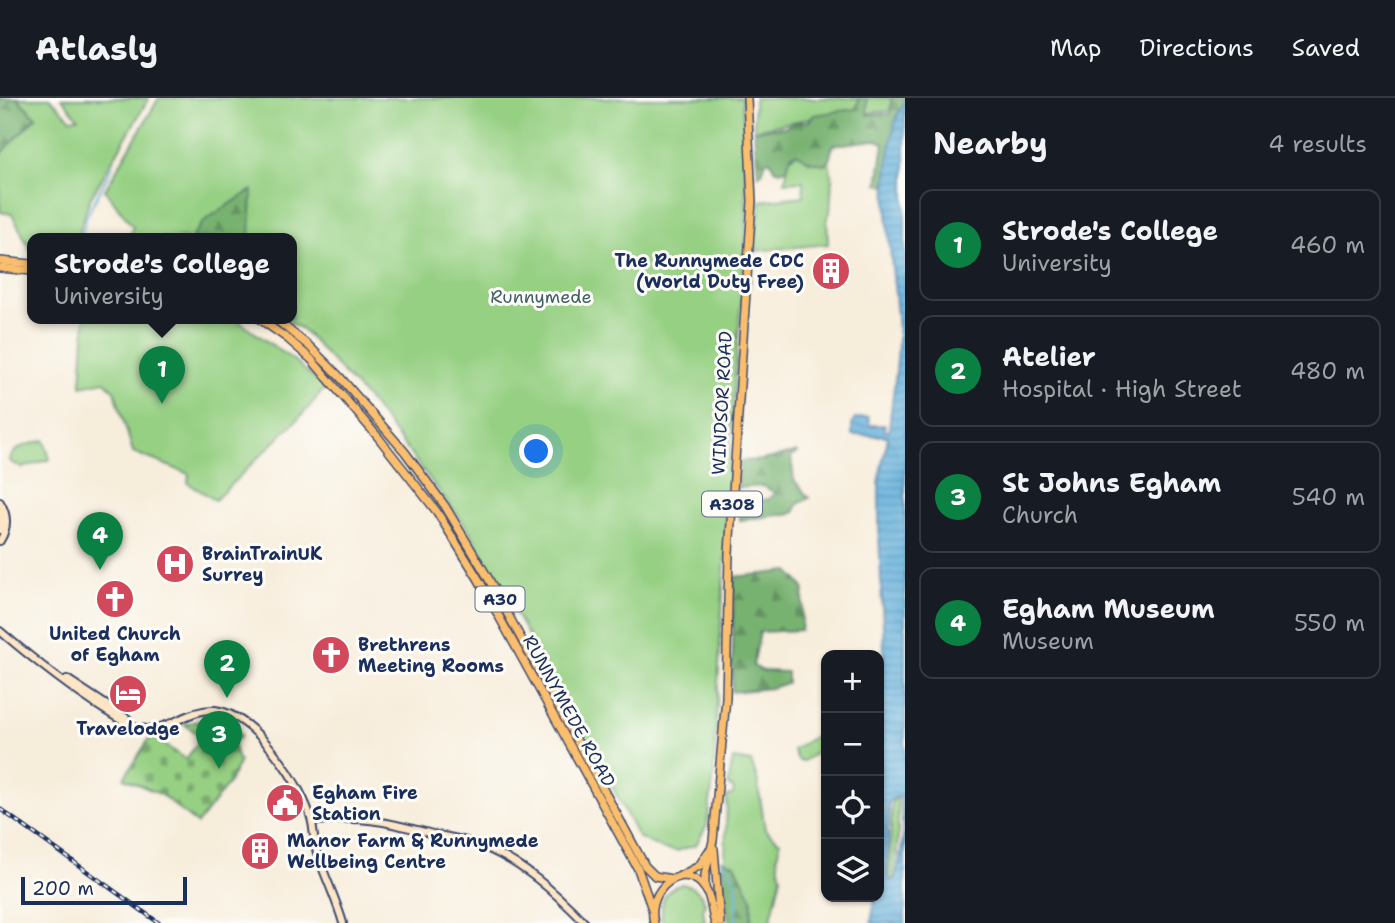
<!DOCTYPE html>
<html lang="en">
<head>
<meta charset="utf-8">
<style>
  :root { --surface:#171b24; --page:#20242c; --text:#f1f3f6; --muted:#9ea1a6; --line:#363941; --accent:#0b8043 }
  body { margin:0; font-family:"Shantell Sans",sans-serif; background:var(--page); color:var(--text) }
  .controls { position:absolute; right:21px; bottom:21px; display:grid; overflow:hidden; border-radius:14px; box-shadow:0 2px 5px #0004 }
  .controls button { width:63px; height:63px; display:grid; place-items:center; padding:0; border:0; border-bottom:2px solid var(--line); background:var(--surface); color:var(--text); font:35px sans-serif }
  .scale { position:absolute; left:21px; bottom:18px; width:166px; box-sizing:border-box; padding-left:7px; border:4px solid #1b2f5e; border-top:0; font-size:19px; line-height:24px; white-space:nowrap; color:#1b2f5e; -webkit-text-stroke:5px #fdfcf7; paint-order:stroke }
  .you { position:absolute; left:537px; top:354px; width:24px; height:24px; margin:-18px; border:5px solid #fff; border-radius:50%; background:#1a73e8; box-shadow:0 0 0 10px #1a73e833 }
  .badge { display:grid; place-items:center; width:46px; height:46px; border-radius:50%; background:var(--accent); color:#fff; font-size:23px; font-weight:700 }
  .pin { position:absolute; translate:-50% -58px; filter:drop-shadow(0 2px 4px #0008) }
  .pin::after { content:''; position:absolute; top:37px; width:24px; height:21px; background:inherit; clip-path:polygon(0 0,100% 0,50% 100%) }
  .popup { position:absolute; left:27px; top:135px; width:270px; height:91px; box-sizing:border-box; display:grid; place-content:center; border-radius:14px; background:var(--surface); filter:drop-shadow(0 2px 5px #0005); font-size:23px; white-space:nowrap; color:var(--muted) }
  .popup b { font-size:26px; color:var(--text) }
  .popup::after { content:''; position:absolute; left:50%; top:100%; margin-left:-14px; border:14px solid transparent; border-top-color:var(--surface) }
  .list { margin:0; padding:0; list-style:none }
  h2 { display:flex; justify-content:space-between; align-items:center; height:91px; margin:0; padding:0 28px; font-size:30px }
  h2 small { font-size:23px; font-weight:400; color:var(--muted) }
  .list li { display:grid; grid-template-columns:46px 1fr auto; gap:21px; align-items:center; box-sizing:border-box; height:112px; margin:0 14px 14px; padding:0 14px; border:2px solid var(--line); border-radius:14px }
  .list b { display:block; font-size:26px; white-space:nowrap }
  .list p { margin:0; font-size:23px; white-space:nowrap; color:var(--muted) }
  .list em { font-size:23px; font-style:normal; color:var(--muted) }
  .icon { flex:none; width:38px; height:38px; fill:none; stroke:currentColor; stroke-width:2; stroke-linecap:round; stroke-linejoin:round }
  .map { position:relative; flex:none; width:905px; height:825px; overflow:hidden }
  header { display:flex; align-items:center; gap:42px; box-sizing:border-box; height:98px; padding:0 35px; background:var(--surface); border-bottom:2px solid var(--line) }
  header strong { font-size:33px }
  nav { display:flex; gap:38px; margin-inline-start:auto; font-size:24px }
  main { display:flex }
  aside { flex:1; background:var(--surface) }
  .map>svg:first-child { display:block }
  .green { fill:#96d083; stroke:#588070; stroke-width:2 }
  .forest { fill:url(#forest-firs); stroke:#4a7068; stroke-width:2 }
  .cemetery { fill:url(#cemetery-stones); stroke:#588070; stroke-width:2 }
  .water { fill:url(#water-rules); stroke:#3e6f9c; stroke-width:2; fill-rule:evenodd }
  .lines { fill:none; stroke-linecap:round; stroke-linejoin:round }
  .stream { stroke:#61afdb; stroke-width:2 }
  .secondary-casing { stroke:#3c4c71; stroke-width:10 }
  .primary-casing { stroke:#3c4c71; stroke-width:10 }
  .secondary { stroke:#fde5c5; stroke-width:6 }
  .primary { stroke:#fbbe6e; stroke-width:7 }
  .rail-casing { stroke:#1b2f5e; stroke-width:4.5 }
  .rail { stroke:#fdfcf7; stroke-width:2; stroke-dasharray:5; stroke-linecap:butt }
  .labels { text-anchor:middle; stroke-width:6; stroke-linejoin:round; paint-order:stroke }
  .shield { fill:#fdfcf7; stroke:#5f6c8c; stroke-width:2 }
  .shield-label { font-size:16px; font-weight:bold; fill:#1b2f5e }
  .poi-label { font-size:18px; font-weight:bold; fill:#1b2f5e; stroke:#fdfcf7; text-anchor:start }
  .park-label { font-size:18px; fill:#405f69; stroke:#fdfcf7 }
  .street-label { font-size:18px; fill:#1b2f5e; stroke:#fdfcf7 }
</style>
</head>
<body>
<header>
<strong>Atlasly</strong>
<nav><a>Map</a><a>Directions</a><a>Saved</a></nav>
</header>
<main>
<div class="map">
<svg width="905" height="825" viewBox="0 0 905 825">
  <defs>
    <pattern id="forest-firs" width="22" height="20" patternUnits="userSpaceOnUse" patternTransform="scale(1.75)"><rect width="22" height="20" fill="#78b271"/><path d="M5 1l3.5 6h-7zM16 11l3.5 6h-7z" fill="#629160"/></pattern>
    <pattern id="cemetery-stones" width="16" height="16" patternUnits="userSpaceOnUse" patternTransform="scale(1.75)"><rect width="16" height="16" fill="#96d083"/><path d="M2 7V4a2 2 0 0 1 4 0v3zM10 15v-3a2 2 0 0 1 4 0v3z" fill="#7aa96e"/></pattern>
    <pattern id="water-rules" width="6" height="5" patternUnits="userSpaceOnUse" patternTransform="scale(1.75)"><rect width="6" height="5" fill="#61afdb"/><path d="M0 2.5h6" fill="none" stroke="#4f8fb5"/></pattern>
  </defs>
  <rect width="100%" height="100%" fill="#fdfcf7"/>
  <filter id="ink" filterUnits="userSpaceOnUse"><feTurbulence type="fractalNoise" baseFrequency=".0143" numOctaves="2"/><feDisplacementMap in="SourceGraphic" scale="14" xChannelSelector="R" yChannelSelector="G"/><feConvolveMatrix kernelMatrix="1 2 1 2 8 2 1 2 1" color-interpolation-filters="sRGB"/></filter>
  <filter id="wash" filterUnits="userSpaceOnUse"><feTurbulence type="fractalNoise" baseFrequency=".00686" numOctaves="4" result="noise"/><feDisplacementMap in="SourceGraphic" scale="28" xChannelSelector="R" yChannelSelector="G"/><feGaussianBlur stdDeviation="1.57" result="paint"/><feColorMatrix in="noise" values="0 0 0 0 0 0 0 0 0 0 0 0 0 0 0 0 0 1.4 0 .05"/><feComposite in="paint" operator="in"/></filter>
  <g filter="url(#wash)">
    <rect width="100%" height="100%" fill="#f7eddb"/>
    <!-- green -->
    <g class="green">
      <path d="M17 0H50L71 21 78 20 62 0H149L90 101 77 140H32V155L12 116 0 114V57L36 19Z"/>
      <path d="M159 0H742L747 118 732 322 713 683 707 727 696 747 677 753 663 751 638 739 611 686 469 432 372 306 305 234 284 220H292V140H129L133 129 105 92Z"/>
      <path d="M754 0H905L899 12 806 21 754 32Z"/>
      <path d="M796 55 809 63 824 66 829 63 832 81 830 115 827 119 828 146 755 153 760 103 804 98 803 83 785 84 789 62Z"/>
      <path d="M85 220H234L296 264 325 290 303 316 215 402 188 385 189 376 133 354 115 294 105 283 81 288Z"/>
      <path d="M44 342 50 361 22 370 9 363C15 347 29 347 44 342Z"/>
      <path d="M826 627V646L819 638 824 650 803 663H799L793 652 818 636 819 631Z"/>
      <path d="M733 661 751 664 757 680 765 732 780 744 777 759 781 779 770 825H751L752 817 725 763 727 698 733 697 734 691 728 687Z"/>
      <path d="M898 701V739L894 779 891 781 889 780 892 706 893 702Z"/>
      <path d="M682 786C695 789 700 793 705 805L703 811 705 825H662C661 806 661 792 682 786Z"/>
    </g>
    <!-- forest -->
    <g class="forest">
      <path d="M0 0H17L36 19 0 57Z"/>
      <path d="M859 0H867V17L890 16 891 0H905V16L893 33 886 87 878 86 884 45 876 42 833 47 829 63 825 66 809 63 796 55 791 57 787 71 780 73 774 71 770 62 766 63 762 75 758 77 754 32 785 29 796 24H808L814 17 854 11 857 9Z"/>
      <path d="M252 92 250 140H191L204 123Z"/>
      <path d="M798 354 791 359 794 382 809 400 798 406 794 415 740 422V407L768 401 775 395 763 388 738 390 741 363 762 362Z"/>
      <path d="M789 473 804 490 801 532 760 534 753 568 763 573 787 574V585L771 590 732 594 734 479Z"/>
      <path d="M721 762 735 766 752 801 751 825H729Z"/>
    </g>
    <!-- cemetery -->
    <path class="cemetery" d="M215 620 234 629 241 638 233 645 238 662 240 663 229 685 197 726 162 697 124 680 151 638 186 661 202 639 184 626Z"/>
    <!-- water -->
    <path class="water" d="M905 5V825H871L875 799H879V783L882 777 883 703 880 700V691L884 553 879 436V381H881L879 380 888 338 852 337V326L855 321 868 319 870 327H885L884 333H889C891 301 899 269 898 235 895 168 878 106 892 39 895 26 896 15 905 5ZM901 699 903 740 896 780 890 782 887 779 889 704 894 700Z"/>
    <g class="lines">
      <!-- stream -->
      <g class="stream">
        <path d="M81 140 87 118 113 67"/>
        <path d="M720 761C741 783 738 796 736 825"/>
      </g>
    </g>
  </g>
  <g filter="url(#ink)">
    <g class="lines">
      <defs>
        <g id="secondary">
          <path d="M0 404C8 417 8 430 0 443"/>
          <path d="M0 413 2 424 0 432"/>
          <path d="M0 533C34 562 68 589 106 613 116 619 127 627 139 630 166 636 188 610 215 612 255 616 303 687 312 724 314 735 314 745 317 755 325 779 336 801 343 825"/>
          <path d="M67 581 128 621"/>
          <path d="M312 724C359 717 384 723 429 735 446 739 465 741 481 748 521 763 556 795 585 825"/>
        </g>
        <g id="primary">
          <path d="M0 163 32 166"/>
          <path d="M0 170 32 173"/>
          <path d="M258 220 288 241 311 261 378 339 437 414 479 482 638 771 652 811"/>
          <path d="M274 220 309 248 340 279 405 354 445 408 487 478 645 768 655 778 672 781"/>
          <path d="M714 751 720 825"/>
          <path d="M678 779 699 768 708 754"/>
          <path d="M705 789V776L713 743 726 600 729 455 752 103 747 0"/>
          <path d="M654 825C645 792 685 759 706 792 712 802 711 814 715 825"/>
        </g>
      </defs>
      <!-- secondary casing -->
      <use href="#secondary" class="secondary-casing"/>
      <!-- primary casing -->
      <use href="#primary" class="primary-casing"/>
      <!-- secondary -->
      <use href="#secondary" class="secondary"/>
      <!-- primary -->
      <use href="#primary" class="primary"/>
      <defs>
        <path id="rail" d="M0 711 159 825"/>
      </defs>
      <!-- rail casing -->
      <use href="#rail" class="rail-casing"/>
      <!-- rail -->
      <use href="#rail" class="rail"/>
    </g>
  </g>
  <!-- icons -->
  <defs>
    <symbol id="building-disc" viewBox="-11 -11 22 22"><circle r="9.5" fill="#d1495b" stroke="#fdfcf7"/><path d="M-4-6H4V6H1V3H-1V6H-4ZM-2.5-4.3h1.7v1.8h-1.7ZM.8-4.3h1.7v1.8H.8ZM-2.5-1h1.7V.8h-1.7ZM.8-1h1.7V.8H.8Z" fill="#fff"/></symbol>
    <symbol id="hospital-disc" viewBox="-11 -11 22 22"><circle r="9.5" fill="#d1495b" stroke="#fdfcf7"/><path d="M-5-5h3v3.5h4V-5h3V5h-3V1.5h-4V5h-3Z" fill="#fff"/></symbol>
    <symbol id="church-disc" viewBox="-11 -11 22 22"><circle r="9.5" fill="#d1495b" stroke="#fdfcf7"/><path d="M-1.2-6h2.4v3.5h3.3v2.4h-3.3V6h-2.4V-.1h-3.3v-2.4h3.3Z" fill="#fff"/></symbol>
    <symbol id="hotel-disc" viewBox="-11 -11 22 22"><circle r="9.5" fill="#d1495b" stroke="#fdfcf7"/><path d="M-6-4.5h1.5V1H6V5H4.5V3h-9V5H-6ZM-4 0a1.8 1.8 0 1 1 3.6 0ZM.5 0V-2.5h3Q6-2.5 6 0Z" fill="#fff"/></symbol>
    <symbol id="civic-disc" viewBox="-11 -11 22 22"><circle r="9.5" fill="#d1495b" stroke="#fdfcf7"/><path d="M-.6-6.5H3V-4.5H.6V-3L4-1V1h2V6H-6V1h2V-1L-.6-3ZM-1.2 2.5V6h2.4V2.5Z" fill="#fff"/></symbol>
  </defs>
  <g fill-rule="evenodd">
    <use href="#building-disc" x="809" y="151" width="44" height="44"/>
    <use href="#hospital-disc" x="153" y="444" width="44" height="44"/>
    <use href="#church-disc" x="93" y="479" width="44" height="44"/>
    <use href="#church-disc" x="309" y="535" width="44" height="44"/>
    <use href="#hotel-disc" x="106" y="574" width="44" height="44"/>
    <use href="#civic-disc" x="263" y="683" width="44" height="44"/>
    <use href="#building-disc" x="238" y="731" width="44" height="44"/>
  </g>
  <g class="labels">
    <!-- shield labels -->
    <g class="shield">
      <rect x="702" y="393.5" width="60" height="25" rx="5"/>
      <rect x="475.5" y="488.5" width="49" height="25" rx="5"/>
    </g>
    <g class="shield-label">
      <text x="732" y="412">A308</text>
      <text x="500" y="507">A30</text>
    </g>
    <!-- poi labels -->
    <g class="poi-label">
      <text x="804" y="169" text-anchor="end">The Runnymede CDC<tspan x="804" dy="21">(World Duty Free)</tspan></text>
      <text x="202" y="462">BrainTrainUK<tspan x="202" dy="21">Surrey</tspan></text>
      <text x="115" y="542" text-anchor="middle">United Church<tspan x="115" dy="21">of Egham</tspan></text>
      <text x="358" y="553">Brethrens<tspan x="358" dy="21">Meeting Rooms</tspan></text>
      <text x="128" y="637" text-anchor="middle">Travelodge</text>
      <text x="312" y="701">Egham Fire<tspan x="312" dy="21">Station</tspan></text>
      <text x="287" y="749">Manor Farm &amp; Runnymede<tspan x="287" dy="21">Wellbeing Centre</tspan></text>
    </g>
    <!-- park labels -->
    <g class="park-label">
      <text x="541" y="205">Runnymede</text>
    </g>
    <!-- street labels -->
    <g class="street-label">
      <text transform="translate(722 305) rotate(-87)" y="6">WINDSOR ROAD</text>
      <text transform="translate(569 613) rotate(61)" y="6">RUNNYMEDE ROAD</text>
    </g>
  </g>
</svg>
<div class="controls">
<button>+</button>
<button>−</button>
<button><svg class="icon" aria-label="locate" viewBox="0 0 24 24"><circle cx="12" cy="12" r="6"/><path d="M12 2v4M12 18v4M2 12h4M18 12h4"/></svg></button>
<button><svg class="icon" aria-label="layers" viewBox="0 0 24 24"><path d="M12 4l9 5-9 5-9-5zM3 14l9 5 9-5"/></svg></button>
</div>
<div class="scale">200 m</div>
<div class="you"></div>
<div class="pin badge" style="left:162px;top:306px">1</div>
<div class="popup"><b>Strode's College</b>University</div>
<div class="pin badge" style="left:227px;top:600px">2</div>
<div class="pin badge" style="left:219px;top:671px">3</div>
<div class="pin badge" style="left:100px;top:472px">4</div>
</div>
<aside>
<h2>Nearby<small>4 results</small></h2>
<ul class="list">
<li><span class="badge">1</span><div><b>Strode's College</b><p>University</p></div><em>460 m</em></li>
<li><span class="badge">2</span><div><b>Atelier</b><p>Hospital · High Street</p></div><em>480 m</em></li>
<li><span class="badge">3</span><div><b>St Johns Egham</b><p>Church</p></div><em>540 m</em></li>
<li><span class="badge">4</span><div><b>Egham Museum</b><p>Museum</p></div><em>550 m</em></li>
</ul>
</aside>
</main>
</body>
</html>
